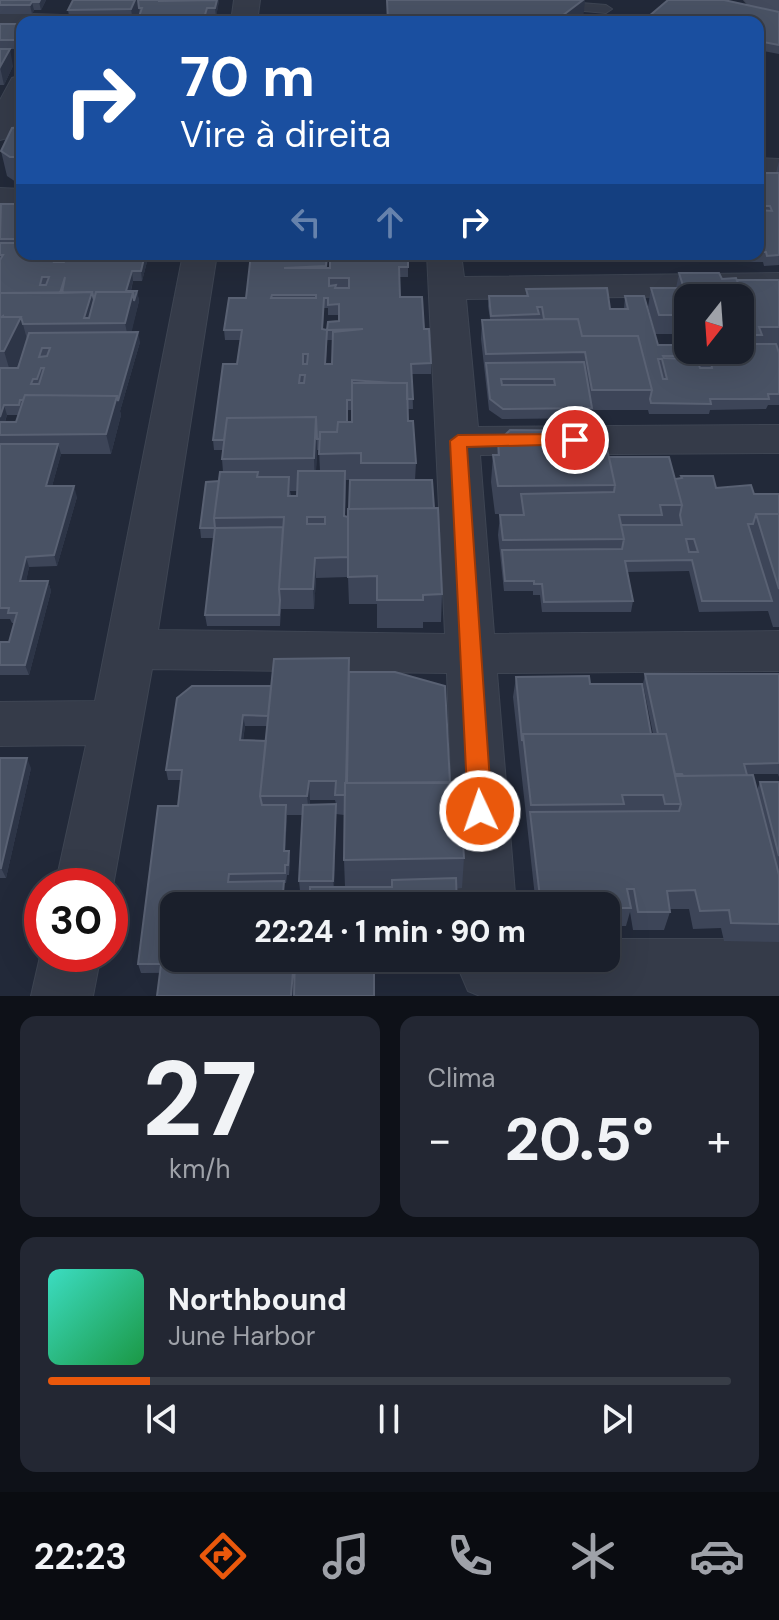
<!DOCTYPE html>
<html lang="pt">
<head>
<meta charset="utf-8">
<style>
	:root { --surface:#1a1f2b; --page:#232733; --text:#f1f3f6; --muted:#9fa2a9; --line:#383d47; --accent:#ea580c }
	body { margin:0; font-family:"DM Sans",sans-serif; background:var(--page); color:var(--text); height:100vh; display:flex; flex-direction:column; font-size:30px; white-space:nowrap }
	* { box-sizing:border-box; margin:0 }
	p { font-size:26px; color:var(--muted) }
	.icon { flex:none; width:44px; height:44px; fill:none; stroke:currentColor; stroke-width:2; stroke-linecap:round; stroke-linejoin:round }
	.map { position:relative; height:996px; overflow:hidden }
	.drawer { display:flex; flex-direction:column; gap:20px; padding:20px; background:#0e1118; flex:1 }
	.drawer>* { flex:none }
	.hud { position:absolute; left:16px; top:16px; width:748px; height:244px; border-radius:16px; box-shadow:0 8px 32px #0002,0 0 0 2px var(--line); background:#1a4fa0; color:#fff; overflow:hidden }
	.needle { width:52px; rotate:197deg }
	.buttons { position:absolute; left:674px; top:284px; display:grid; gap:16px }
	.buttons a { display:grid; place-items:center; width:80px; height:80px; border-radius:16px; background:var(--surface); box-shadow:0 8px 32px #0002,0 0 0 2px var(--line); font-size:40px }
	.speed { position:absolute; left:24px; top:868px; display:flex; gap:16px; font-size:40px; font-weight:700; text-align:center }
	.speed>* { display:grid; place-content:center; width:104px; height:104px; border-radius:50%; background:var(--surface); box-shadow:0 8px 32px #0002,0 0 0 2px var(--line); line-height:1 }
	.speed .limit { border:12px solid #d22; background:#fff; color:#111 }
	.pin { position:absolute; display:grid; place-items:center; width:68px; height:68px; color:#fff; margin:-34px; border:4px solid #fff; border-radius:50%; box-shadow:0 2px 8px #0007 }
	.me { position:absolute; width:88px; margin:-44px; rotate:357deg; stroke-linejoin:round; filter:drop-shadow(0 0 6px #0008) }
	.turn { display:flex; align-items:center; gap:28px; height:168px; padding:0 32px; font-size:36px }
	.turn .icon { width:104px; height:104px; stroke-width:2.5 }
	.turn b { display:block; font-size:56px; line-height:68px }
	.lanes { display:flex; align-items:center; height:76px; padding:0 32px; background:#0003; justify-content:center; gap:40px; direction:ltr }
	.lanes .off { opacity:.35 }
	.big { font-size:60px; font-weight:800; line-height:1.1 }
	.drawer .card { flex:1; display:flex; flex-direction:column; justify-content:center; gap:12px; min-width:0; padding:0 28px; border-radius:16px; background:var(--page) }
	.drawer .dial { align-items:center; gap:0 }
	.dial b { font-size:104px; line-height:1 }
	.song { display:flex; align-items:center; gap:24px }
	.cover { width:96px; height:96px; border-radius:12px; background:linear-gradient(135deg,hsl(170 70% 55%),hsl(140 70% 35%)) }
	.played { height:8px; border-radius:4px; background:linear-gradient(90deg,var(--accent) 15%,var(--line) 15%) }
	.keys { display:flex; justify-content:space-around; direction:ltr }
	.heat { display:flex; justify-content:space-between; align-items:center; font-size:44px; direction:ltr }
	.drawer .tiles { flex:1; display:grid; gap:20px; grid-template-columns:1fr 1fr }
	.card:last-child { grid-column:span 2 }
	.trip { position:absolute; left:160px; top:892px; width:460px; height:80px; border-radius:16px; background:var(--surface); box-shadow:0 8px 32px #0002,0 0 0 2px var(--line); font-weight:800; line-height:80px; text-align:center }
	.tab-bar { display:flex; height:128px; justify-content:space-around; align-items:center; background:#0a0c11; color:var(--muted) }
	.tab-bar .icon { width:56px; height:56px }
	.tab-bar .on { color:var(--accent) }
	.tab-bar b { font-size:36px; color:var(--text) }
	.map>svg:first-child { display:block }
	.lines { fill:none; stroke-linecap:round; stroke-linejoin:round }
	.lane-casing { stroke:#3e4553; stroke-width:2 }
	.street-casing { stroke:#3e4553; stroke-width:2 }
	.secondary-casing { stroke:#3e4553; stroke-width:2 }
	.lane { fill:#353b49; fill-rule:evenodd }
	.street { fill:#353b49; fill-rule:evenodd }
	.secondary { fill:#434a5c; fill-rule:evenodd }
	.wall { fill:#3d4558; fill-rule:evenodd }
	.shaded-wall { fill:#2d3547 }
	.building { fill:#495264; stroke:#596173; stroke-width:2; fill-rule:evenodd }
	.route { fill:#ea580c; stroke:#983908; stroke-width:2 }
</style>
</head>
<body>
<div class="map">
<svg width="779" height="996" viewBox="0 0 779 996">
	<rect width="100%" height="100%" fill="#222939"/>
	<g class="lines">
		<defs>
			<path id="lane" d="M556 1 606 5 612 9 606 13 552 8V2Z"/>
			<path id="street" d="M234 0H260L257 22H231Z
				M0 13 62 15 66 21 22 22V29H0Z
				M22 75V116L11 137 0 140V100L12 78Z
				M758 158 779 159V177L758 176Z
				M0 188 22 189V209L0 208Z
				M183 254H217L158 630 445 634 427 254H461L464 277 779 273V295L466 299 478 427 779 425V453L480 455 494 634 779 631V671L497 673 516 906H456L447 673 152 669 113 886 110 893V886H55L86 745 0 746V702L95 701Z
				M606 939H779V996H480L468 991 459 970 464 958H606Z
				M42 948V954H101L93 996H31Z"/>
			<path id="secondary" d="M744 0H779V13L748 5Z"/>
		</defs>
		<use href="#lane" class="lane-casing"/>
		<use href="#street" class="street-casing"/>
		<use href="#secondary" class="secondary-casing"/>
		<use href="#lane" class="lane"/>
		<use href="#street" class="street"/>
		<use href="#secondary" class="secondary"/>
	</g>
	<path class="wall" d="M0 0H46L41 10H34L32 14H0Z
		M219 0 216 17H208L206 22H70L68 10Z
		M779 12V54L758 50V22H648V17Z
		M0 24H22V49H0Z
		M0 49 13 66 4 85H0Z
		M22 127V182H16L7 176 1 151Z
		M779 161V265L764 266 763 262H616L615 258H610L609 254H758V173H776Z
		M22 204V254H57L59 262H64L65 260H61L60 254H149L142 281H133L131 291H137L139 301 131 332 140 342 120 411 121 415 111 454H61L52 486 77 497 57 566 29 567 26 581H48L51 591 29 675H0V642H9L14 623H12L10 619H0V206ZM7 415H18L16 422H5Z
		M251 254H328L327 268 408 254V277H399L400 297 424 329 431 363V374H412L413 409H408V421L416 463 415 480 442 594 441 622H423V628H377V604H349L348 577 316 578 314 609H281L280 626H207L205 615 214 538H201L200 528 223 472 222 459 223 450H214L213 440 237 364 241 340H225L224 330 246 298ZM324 308H328V315H339V321L327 330 323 329ZM327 340H333L332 364H326ZM347 410H352V422H347ZM317 450H319L320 471H316ZM346 480H350L349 509 348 517 345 516ZM290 491H297V496H291Z
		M475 254H557L556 262H475Z
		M679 273 722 279 779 280V405H768L766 409 710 410 709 414H649L648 410H592L591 418 502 419 489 410 481 339 482 320 490 319 488 306 489 296H526V289L610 309H624L625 296 658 345H688L684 334H655L648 307 651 288H676ZM688 298H740V350H688Z
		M498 442 609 457 675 479 681 478V476L716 488 754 494H779V627H773L768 611 699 612 689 571 627 572 633 601 631 612H542L540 595H533V591H504L498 535 500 515H519V514H495L491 482 493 455H497Z
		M349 672 450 783 464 858 462 888 310 905V891H300L299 881 303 815H287L285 851H289L290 861 289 875H287L286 883H284V906H174L461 962 460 971 141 973 138 964 178 806 181 780H168L166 770 271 686ZM245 726H267L266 741H243ZM310 800H335L336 804 310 805ZM336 814 344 815V860L345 887H334Z
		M645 674H779V777L778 774H747L757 790 760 782H779V942L724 941 721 928 693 929 689 909H670V912L664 930H633L630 912 626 926H606V906H536L513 697 516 677 590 684 651 734H653L643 684Z
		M0 758 31 768 6 878H0Z"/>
	<path class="shaded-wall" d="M40 0H46L41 10 39 2Z
		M127 0H138L140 16 138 22H133L131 9Z
		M217 0H219V2L216 17 215 8Z
		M583 0H585L583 21 581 22H554Z
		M32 2 34 10 32 14 30 5Z
		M10 49 13 66 4 85 0 67Z
		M145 254H149L142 281 141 271Z
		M132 271 133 281 128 301 126 291Z
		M137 291 139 301 129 343 125 323 133 292Z
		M92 292 96 312 85 323 84 318Z
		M21 317 28 343 12 378 4 351Z
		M138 332 140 342 120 411 121 415 111 454 106 434 117 396Z
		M4 405 7 415 0 435V417Z
		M316 417 317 449 315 491 314 458Z
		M58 444 61 454 49 497 46 486Z
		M74 486 77 497 57 566 54 555Z
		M26 557 29 567 24 592 20 581Z
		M315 558 316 578 314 609 313 589Z
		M48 581 51 591 29 675 25 665Z
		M243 715 245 726 241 751 240 740Z
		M27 758 31 768 6 878 1 868Z
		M309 781 310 800 309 815 307 796Z
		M336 804V814L334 890 333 881Z
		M286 805 287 815 285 861 284 851Z
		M294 958H295L296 996H291Z"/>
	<path class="building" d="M0 0H40L39 2H32L30 5H0Z
		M73 0H135L131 9 68 10Z
		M138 0H159V1L217 0 215 8H207L204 18H190L189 22H137L142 8H139Z
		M387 0H583L554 22H388Z
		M668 0H724L779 12V45L758 41V22H670L648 17Z
		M0 24H22V40H0Z
		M0 49H10L0 67Z
		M22 127V157H10L1 151 12 128Z
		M758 173H779V255L767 256 766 252H758V233L759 236 763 235 758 223V210L772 211 770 206H758Z
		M1 204H22V254H57L54 262H64L67 254H145L141 271H132L126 291H137L134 301 133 292H96L94 300 92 292 62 293 65 277 60 293H0V260L3 255H0V243H16L18 239H0ZM42 277H49L46 285H40Z
		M251 254H327L326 266 284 268H330V254H408V267H399L400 297H422L424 329H429L431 363 411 364 413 399H407V383H381H393L352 380V400H347V422H338L337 432H320V439H317L316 417 227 418 224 440H213L223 364H237L242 330H224L229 298H246ZM329 278H349V288H335L336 285 329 286ZM272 295H316V298H271ZM324 298H328V305L339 304V321L328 322 327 330 363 329 333 332 332 364H325L327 330 322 329ZM303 354H308L307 364H303ZM300 375H305L304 383H299Z
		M679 273H719L722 279 736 278 746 305H740V298H688V301Z
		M737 280H779V327H759L762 335H753L754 328 748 310H745L746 305Z
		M607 288 610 309H628L625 296H644L658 345H688V350H740V344H776L779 353V394H768L769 399H710L711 404 651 403 650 399 652 390 638 336H582L578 319H544L542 307H537L539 314 491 316 489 296H528L526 289ZM663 356H686L687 359 664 358ZM696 356H736L738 363 711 362 712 368H700ZM658 359H662L667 379H663Z
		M651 288H680L688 315H659Z
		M92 292 84 318H89L96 292H133L125 323 23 324 21 317H3V316L0 318V293Z
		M740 310H748L754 328H740Z
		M0 317H21L4 351H0Z
		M578 319 582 336H638L652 390H592L585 352 486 354 482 320Z
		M138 332 118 401 117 396 25 395 23 400H20L19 405H4L0 417V368H18L29 333ZM42 348H50L47 356 39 357ZM41 368H44L39 384H31L33 379H37Z
		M584 362 592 408 503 409 490 399 486 363ZM501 379H554L555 385H502Z
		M352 383H407L408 421H413L416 463H361V453L319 454 320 432H337L338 422H352Z
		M25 395 117 396 106 434 0 435V422H16Z
		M316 417 314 458 222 459 227 418Z
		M510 430 603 431 615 485 498 486 493 455H499L498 442Z
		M0 444H58L46 486H74L54 555 26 557 20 581H48L25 665H0V642H9L17 613H8L9 608H0Z
		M609 457H669L682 505H660L662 515H619L624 539 503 540 500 515H524L521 494 614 492 615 485Z
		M298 471H345L344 516 348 517V557L315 558 313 589H279L284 517 214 518 220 472H258L257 477H289L288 496H297ZM307 517H325V524H307Z
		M681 476H713L716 488 751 485 754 494H779V514H756L753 524H748L772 601H702L692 560 625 561 633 601 544 602 542 584H534V581H505L502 550 622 549 624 539 621 525H682L680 515 682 505 675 479 682 478ZM686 539H694L698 552H689Z
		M350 480H432L434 508 349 509Z
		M219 481 214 518 215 528H200L206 482Z
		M438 508 442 594 423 595V600H377V576L348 577V509Z
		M756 514H779V589Z
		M283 527 279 589 280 600 279 615H205L215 528Z
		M349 658 346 783H345V795H335L336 781H309L307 796H260L274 659Z
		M349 672H395L445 686 450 783H347Z
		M645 674H779V763L744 764 747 775 683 776 682 774H675L666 734H658Z
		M589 676 590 684H642L651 734H523L522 741 516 677Z
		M192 686H271L268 716 243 715 240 740 266 741 260 796 262 805H286L284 851H289L288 865H285V873L229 874 228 882 284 881 282 906H174V949H163L161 964H138L158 806H178L182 770H166L177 698Z
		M523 734H666L681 804H665L663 795H622L624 804 531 805Z
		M0 758H27L1 868H0Z
		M753 775 779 875V924L731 923 729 910 700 911 695 890 667 891 670 912H638L634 889H627L631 908H606V906H541L530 812 679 811 681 804 675 776Z
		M459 782 464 858 344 860 345 783Z
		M760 782H779V856Z
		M336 804 333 881H299L303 805Z
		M456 878 457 906H298L310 905V887H392V880Z
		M163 949H174V958H294L291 996H157Z
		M295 958H461V962L374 963V996H294Z"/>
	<path class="route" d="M575 434 581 436 584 440 581 444 467 447 492 811 488 819 480 822 472 819 468 811 450 441 458 435Z"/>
</svg>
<div class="buttons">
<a><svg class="needle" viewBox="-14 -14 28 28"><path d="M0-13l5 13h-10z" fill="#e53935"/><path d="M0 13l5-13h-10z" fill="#9fa2a9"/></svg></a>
</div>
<div class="speed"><div class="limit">30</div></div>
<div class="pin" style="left:575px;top:440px;background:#d93025"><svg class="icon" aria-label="arrive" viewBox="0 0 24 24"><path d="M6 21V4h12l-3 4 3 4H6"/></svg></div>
<svg class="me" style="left:480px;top:811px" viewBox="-20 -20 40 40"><circle r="17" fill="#ea580c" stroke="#fff" stroke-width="3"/><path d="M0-11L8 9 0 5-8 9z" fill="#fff"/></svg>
<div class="trip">22:24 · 1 min · 90 m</div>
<div class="hud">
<div class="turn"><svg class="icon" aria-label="right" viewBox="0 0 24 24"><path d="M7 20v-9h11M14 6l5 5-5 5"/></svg><div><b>70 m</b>Vire à direita</div></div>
<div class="lanes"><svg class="icon off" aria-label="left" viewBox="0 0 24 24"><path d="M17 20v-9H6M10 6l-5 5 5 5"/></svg><svg class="icon off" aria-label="ahead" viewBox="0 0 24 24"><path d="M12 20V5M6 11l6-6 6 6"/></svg><svg class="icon" aria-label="right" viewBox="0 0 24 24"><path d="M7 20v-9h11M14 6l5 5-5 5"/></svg></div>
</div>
</div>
<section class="drawer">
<div class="tiles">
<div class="card dial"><b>27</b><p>km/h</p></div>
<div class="card"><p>Clima</p>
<div class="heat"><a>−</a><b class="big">20.5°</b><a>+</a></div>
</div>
<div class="card">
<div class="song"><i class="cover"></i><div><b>Northbound</b><p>June Harbor</p></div></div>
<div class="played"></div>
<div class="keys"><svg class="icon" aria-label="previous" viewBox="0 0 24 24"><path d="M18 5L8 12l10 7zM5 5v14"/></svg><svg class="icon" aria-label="pause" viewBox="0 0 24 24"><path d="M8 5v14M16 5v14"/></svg><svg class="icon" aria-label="next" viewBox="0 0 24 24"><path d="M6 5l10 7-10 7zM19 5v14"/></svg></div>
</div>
</div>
</section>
<nav class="tab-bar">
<b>22:23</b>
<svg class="icon on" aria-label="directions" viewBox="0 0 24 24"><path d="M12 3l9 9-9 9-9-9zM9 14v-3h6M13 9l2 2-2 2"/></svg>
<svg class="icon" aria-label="music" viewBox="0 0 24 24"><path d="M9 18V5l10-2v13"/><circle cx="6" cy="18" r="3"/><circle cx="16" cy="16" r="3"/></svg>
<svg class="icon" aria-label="phone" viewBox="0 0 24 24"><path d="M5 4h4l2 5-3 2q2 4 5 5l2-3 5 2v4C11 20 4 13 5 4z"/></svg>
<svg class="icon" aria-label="climate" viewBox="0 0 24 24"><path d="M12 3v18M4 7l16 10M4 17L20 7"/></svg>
<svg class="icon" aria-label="car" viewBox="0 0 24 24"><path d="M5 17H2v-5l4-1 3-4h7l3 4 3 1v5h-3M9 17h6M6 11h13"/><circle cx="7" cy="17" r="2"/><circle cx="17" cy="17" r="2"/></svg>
</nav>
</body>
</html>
